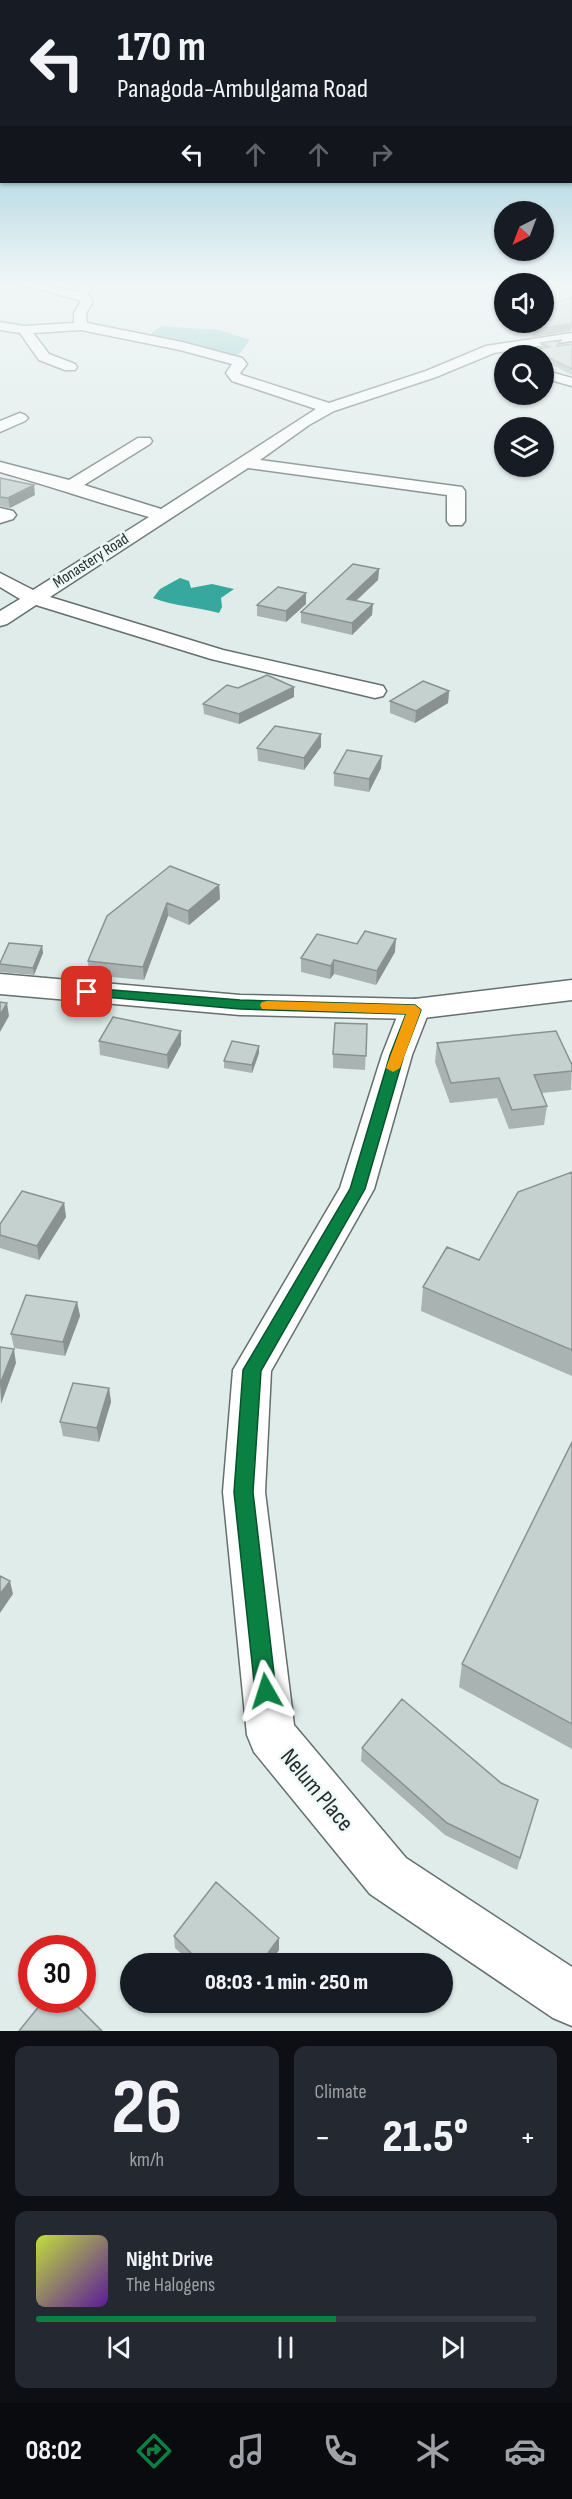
<!DOCTYPE html>
<html lang="en">
<head>
<meta charset="utf-8">
<style>
	:root { --surface:#171b24; --page:#242831; --text:#f1f3f6; --muted:#9ea1a6; --line:#363941; --accent:#0b8043 }
	body { margin:0; font-family:"Sofia Sans Condensed",sans-serif; background:var(--page); color:var(--text); height:100vh; display:flex; flex-direction:column; font-size:22px; white-space:nowrap }
	* { box-sizing:border-box; margin:0 }
	p { font-size:20px; color:var(--muted) }
	.icon { flex:none; width:33px; height:33px; fill:none; stroke:currentColor; stroke-width:2; stroke-linecap:round; stroke-linejoin:round }
	.map { position:relative; height:2031px; overflow:hidden }
	.sheet { display:flex; flex-direction:column; gap:15px; padding:15px; background:#0d0f14; flex:1 }
	.sheet>* { flex:none }
	.top-card { position:absolute; left:0px; top:0px; width:573px; height:183px; box-shadow:0 2px 4px #0004; background:#171b24; color:var(--text); overflow:hidden }
	.needle { width:39px; rotate:222deg }
	.buttons { position:absolute; left:494px; top:201px; display:grid; gap:12px }
	.buttons a { display:grid; place-items:center; width:60px; height:60px; border-radius:50%; background:var(--surface); box-shadow:0 2px 4px #0004; font-size:30px }
	.speed { position:absolute; left:18px; top:1935px; display:flex; gap:12px; font-size:30px; font-weight:700; text-align:center }
	.speed>* { display:grid; place-content:center; width:78px; height:78px; border-radius:50%; background:var(--surface); box-shadow:0 2px 4px #0004; line-height:1 }
	.speed .limit { border:9px solid #d22; background:#fff; color:#111 }
	.pin { position:absolute; display:grid; place-items:center; width:51px; height:51px; color:#fff; margin:-26px; border-radius:12px; box-shadow:0 3px 9px #0006 }
	.me { position:absolute; width:66px; margin:-33px; rotate:354deg; stroke-linejoin:round; filter:drop-shadow(0 0 4px #0008) }
	.turn { display:flex; align-items:center; gap:21px; height:126px; padding:0 18px; font-size:27px }
	.turn .icon { width:78px; height:78px; stroke-width:2.5 }
	.turn b { display:block; font-size:42px; line-height:51px }
	.lanes { display:flex; align-items:center; height:57px; padding:0 18px; background:#0003; justify-content:center; gap:30px; direction:ltr }
	.lanes .off { opacity:.35 }
	.big { font-size:45px; font-weight:800; line-height:1.1 }
	.sheet .widget { flex:1; display:flex; flex-direction:column; justify-content:center; gap:9px; min-width:0; padding:0 21px; border-radius:12px; background:var(--page) }
	.sheet .dial { align-items:center; gap:0 }
	.dial b { font-size:78px; line-height:1 }
	.song { display:flex; align-items:center; gap:18px }
	.cover { width:72px; height:72px; border-radius:9px; background:linear-gradient(135deg,hsl(70 70% 55%),hsl(270 70% 35%)) }
	.played { height:6px; border-radius:3px; background:linear-gradient(90deg,var(--accent) 60%,var(--line) 60%) }
	.keys { display:flex; justify-content:space-around; direction:ltr }
	.heat { display:flex; justify-content:space-between; align-items:center; font-size:33px; direction:ltr }
	.sheet .tiles { flex:1; display:grid; gap:15px; grid-template-columns:1fr 1fr }
	.widget:last-child { grid-column:span 2 }
	.trip { position:absolute; left:120px; top:1953px; width:333px; height:60px; border-radius:30px; background:var(--surface); box-shadow:0 2px 4px #0004; font-weight:800; line-height:60px; text-align:center }
	.tabs { display:flex; height:96px; justify-content:space-around; align-items:center; background:#090b0e; color:var(--muted) }
	.tabs .icon { width:42px; height:42px }
	.tabs .active { color:var(--accent) }
	.tabs b { font-size:27px; color:var(--text) }
	.map>svg:first-child { display:block }
	.green { fill:#7fcbc2 }
	.water { fill:#36a89e }
	.lines { fill:none; stroke-linecap:round; stroke-linejoin:round }
	.street-casing { stroke:#646f6e; stroke-width:3 }
	.primary-casing { stroke:#646f6e; stroke-width:3 }
	.street { fill:#fff; fill-rule:evenodd }
	.primary { fill:#fff; fill-rule:evenodd }
	.wall { fill:#a9b4b2 }
	.shaded-wall { fill:#899291 }
	.building { fill:#c4d1cf; stroke:#899291; stroke-width:1.5 }
	.route { fill:#0b8043; stroke:#07532c; stroke-width:1.5 }
	.slow { fill:#f59e0b }
	.labels { text-anchor:middle; dominant-baseline:central; stroke-width:5; stroke-linejoin:round; paint-order:stroke }
	.far-street-label { font-size:16px; fill:#272b2b; stroke:#ecf9f7 }
	.near-street-label { font-size:24px; fill:#272b2b; stroke:#ecf9f7 }
</style>
</head>
<body>
<div class="map">
<svg width="572" height="2031" viewBox="0 0 572 2031">
	<rect width="100%" height="100%" fill="#dfecea"/>
	<path class="green" d="M161 326 220 330 250 340 236 358 146 338Z"/>
	<path class="water" d="M180 578 189 581 191 588 212 584 234 589 221 598 222 607 219 613C197 607 174 606 153 598L160 589Z"/>
	<g class="lines">
		<defs>
			<path id="street" d="M12 282H35L77 292 85 282H97L88 294 93 302 86 313 87 323 182 342 242 358 247 364 240 373 242 375 329 403 426 371 486 346 572 333V341L494 353 436 377 334 411 309 425 260 460 462 487 465 491V521L462 525H450L447 521V495L248 468 50 597 223 650 383 686 386 691 383 696 375 698 211 659 36 605 7 624 0 626V611L20 599 0 587V573L33 590 149 517C99 503 50 486 0 472V462L69 480 138 438H150L152 441 150 444 84 485 161 509 316 409 232 381 226 373 232 364 180 350 81 330 33 333 49 354 75 364 77 367 75 370H65L39 360 20 333 0 330V322L24 326 74 323V313L81 302 79 300Z
				M543 370 572 378V386L543 378Z
				M20 413 25 415 28 418 25 421 0 432V421Z
				M0 508 13 511 16 515 13 519 0 523Z
				M415 999 426 1002 430 1009 412 1055 374 1189 271 1371 265 1492 294 1725 406 1858 572 1967V2026L553 2018 370 1894 254 1752 247 1735 223 1492 233 1370 340 1188 382 1055 400 1009 404 1002Z"/>
			<path id="primary" d="M0 974 240 995 415 999 572 980V1000L415 1019 240 1015 0 994Z"/>
		</defs>
		<use href="#street" class="street-casing"/>
		<use href="#primary" class="primary-casing"/>
		<use href="#street" class="street"/>
		<use href="#primary" class="primary"/>
	</g>
	<path class="wall" d="M524 322H543L570 331 533 337Z
		M541 343 560 346 572 344V375L543 360V356L533 355V350L541 349 540 348Z
		M0 478 35 495 10 508 0 506Z
		M379 569 378 580 356 601 372 615 352 635 301 623V612Z
		M306 593V604L286 622 257 616V605Z
		M294 687V697L239 724 204 714 203 704Z
		M449 691 448 703 415 723 390 713V701Z
		M321 747 304 770 258 761 257 748Z
		M381 768 369 792 334 786V773Z
		M219 885 220 899 189 925 168 916 144 980 89 975 88 961 107 916Z
		M357 944 395 952 376 985 334 974 330 979 301 972V958Z
		M42 946 43 953 34 975 0 972V963Z
		M367 1024 365 1070 333 1068V1054Z
		M181 1031V1045L168 1069 100 1055 99 1041Z
		M437 1043 572 1065 571 1090 542 1093 547 1106 544 1125 509 1129 497 1098 450 1103 435 1062Z
		M259 1046V1053L252 1073 224 1068V1061Z
		M572 1172V1376L421 1311 423 1287 479 1260Z
		M64 1203 66 1217 39 1260 0 1248V1224Z
		M77 1302 80 1316 65 1356 14 1348 11 1334Z
		M109 1388 111 1402 99 1442 63 1436 60 1422Z
		M572 1442V1749L459 1687 462 1664Z
		M362 1748 501 1783 538 1800 517 1870 445 1835 361 1761Z
		M174 1936 279 1950 269 1964H192L175 1948Z"/>
	<path class="shaded-wall" d="M572 322V327L570 331 533 337 534 329Z
		M34 485 35 495 10 508 8 498Z
		M379 569 378 580 346 610 347 599Z
		M306 593V604L286 622V611Z
		M373 604 372 615 352 635V623Z
		M294 687V697L239 724V714Z
		M449 691 448 703 415 723 416 711Z
		M321 734V747L304 770V758Z
		M382 756 381 768 369 792V779Z
		M219 885 220 899 189 925 188 911Z
		M167 903 168 916 144 980 143 967Z
		M396 939 395 952 376 985 377 971Z
		M42 946 43 953 34 975 33 968Z
		M334 960V974L330 979 331 966Z
		M7 1003 9 1016 0 1032V1015Z
		M181 1031V1045L168 1069 167 1055Z
		M259 1046V1053L252 1073V1065Z
		M64 1203 66 1217 39 1260 37 1246Z
		M77 1302 80 1316 65 1356 63 1342Z
		M14 1349 16 1363 1 1404 0 1384Z
		M109 1388 111 1402 99 1442 97 1428Z
		M10 1581 13 1594 0 1613V1594Z
		M279 1938V1950L269 1964H260Z"/>
	<path class="building" d="M572 297V322L570 324 534 329 529 322H543V303L549 305Z
		M561 340 557 346 572 344V369L533 350 549 347 541 343Z
		M0 478 34 485 8 498 0 497Z
		M353 564 379 569 347 599 373 604 352 623 301 612Z
		M278 587 306 593 286 611 257 605Z
		M267 675 294 687 239 714 203 704 227 685 238 688Z
		M423 681 449 691 416 711 390 701Z
		M275 726 321 734 304 758 257 748Z
		M347 750 382 756 369 779 334 773Z
		M170 866 219 885 188 911 167 903 143 967 88 961 107 916Z
		M365 931 396 939 377 971 334 960 331 966 301 958 317 934 357 944Z
		M9 943 42 946 33 968 0 964V963Z
		M0 1002 7 1003 0 1015Z
		M113 1017 181 1031 167 1055 99 1041Z
		M335 1023 367 1024 366 1056 333 1054Z
		M556 1031 572 1065V1071L534 1075 547 1106 512 1110 499 1078 451 1083 437 1043Z
		M232 1041 259 1046 252 1065 224 1061Z
		M572 1172V1350L423 1287 447 1247 479 1260 518 1192Z
		M22 1191 64 1203 37 1246 0 1235V1224Z
		M26 1295 77 1302 63 1342 11 1334Z
		M0 1347 14 1349 0 1384Z
		M73 1383 109 1388 97 1428 60 1422Z
		M572 1442V1724L462 1664Z
		M0 1576 10 1581 0 1594Z
		M402 1699 501 1783 538 1800 520 1858 447 1823 362 1748Z
		M216 1882 279 1938 260 1964H202L174 1936Z
		M44 2000H71L102 2031H19Z"/>
	<linearGradient id="sky" x2="0" y2="1"><stop stop-color="#61afca"/><stop offset="0.5" stop-color="#f1f6f6"/><stop offset="1" stop-color="#f1f6f6" stop-opacity="0"/></linearGradient>
	<rect width="572" height="567" fill="url(#sky)"/>
	<path class="route" d="M87 988 240 1000 415 1005 421 1010 404 1055 365 1189 261 1371 253 1492 276 1691 273 1698 266 1701 258 1698 255 1691 234 1492 243 1370 350 1189 390 1055 406 1014 240 1009 82 995 80 992Z"/>
	<path class="slow" d="M267 1001 415 1005 421 1010 400 1068 393 1072 386 1068 406 1014 262 1009 260 1005 262 1002Z"/>
	<g class="labels">
		<g class="far-street-label">
			<text transform="translate(91 561) rotate(-33)">Monastery Road</text>
		</g>
		<g class="near-street-label">
			<text transform="translate(317 1790) rotate(50)">Nelum Place</text>
		</g>
	</g>
</svg>
<div class="buttons">
<a><svg class="needle" viewBox="-14 -14 28 28"><path d="M0-13l5 13h-10z" fill="#e53935"/><path d="M0 13l5-13h-10z" fill="#9ea1a6"/></svg></a>
<a><svg class="icon" aria-label="sound" viewBox="0 0 24 24"><path d="M4 9h4l5-4v14l-5-4H4zM17 9q2 3 0 6"/></svg></a>
<a><svg class="icon" aria-label="search" viewBox="0 0 24 24"><circle cx="10" cy="10" r="6"/><path d="M15 15l6 6"/></svg></a>
<a><svg class="icon" aria-label="layers" viewBox="0 0 24 24"><path d="M12 4l9 5-9 5-9-5zM3 14l9 5 9-5"/></svg></a>
</div>
<div class="speed"><div class="limit">30</div></div>
<div class="pin" style="left:87px;top:992px;background:#d93025"><svg class="icon" aria-label="arrive" viewBox="0 0 24 24"><path d="M6 21V4h12l-3 4 3 4H6"/></svg></div>
<svg class="me" style="left:266px;top:1691px" viewBox="-20 -20 40 40"><path d="M0-17L14 15 0 8-14 15z" fill="#0b8043" stroke="#fff" stroke-width="4"/></svg>
<div class="trip">08:03 · 1 min · 250 m</div>
<div class="top-card">
<div class="turn"><svg class="icon" aria-label="left" viewBox="0 0 24 24"><path d="M17 20v-9H6M10 6l-5 5 5 5"/></svg><div><b>170 m</b>Panagoda-Ambulgama Road</div></div>
<div class="lanes"><svg class="icon" aria-label="left" viewBox="0 0 24 24"><path d="M17 20v-9H6M10 6l-5 5 5 5"/></svg><svg class="icon off" aria-label="ahead" viewBox="0 0 24 24"><path d="M12 20V5M6 11l6-6 6 6"/></svg><svg class="icon off" aria-label="ahead" viewBox="0 0 24 24"><path d="M12 20V5M6 11l6-6 6 6"/></svg><svg class="icon off" aria-label="right" viewBox="0 0 24 24"><path d="M7 20v-9h11M14 6l5 5-5 5"/></svg></div>
</div>
</div>
<section class="sheet">
<div class="tiles">
<div class="widget dial"><b>26</b><p>km/h</p></div>
<div class="widget"><p>Climate</p>
<div class="heat"><a>−</a><b class="big">21.5°</b><a>+</a></div>
</div>
<div class="widget">
<div class="song"><i class="cover"></i><div><b>Night Drive</b><p>The Halogens</p></div></div>
<div class="played"></div>
<div class="keys"><svg class="icon" aria-label="previous" viewBox="0 0 24 24"><path d="M18 5L8 12l10 7zM5 5v14"/></svg><svg class="icon" aria-label="pause" viewBox="0 0 24 24"><path d="M8 5v14M16 5v14"/></svg><svg class="icon" aria-label="next" viewBox="0 0 24 24"><path d="M6 5l10 7-10 7zM19 5v14"/></svg></div>
</div>
</div>
</section>
<nav class="tabs">
<b>08:02</b>
<svg class="icon active" aria-label="directions" viewBox="0 0 24 24"><path d="M12 3l9 9-9 9-9-9zM9 14v-3h6M13 9l2 2-2 2"/></svg>
<svg class="icon" aria-label="music" viewBox="0 0 24 24"><path d="M9 18V5l10-2v13"/><circle cx="6" cy="18" r="3"/><circle cx="16" cy="16" r="3"/></svg>
<svg class="icon" aria-label="phone" viewBox="0 0 24 24"><path d="M5 4h4l2 5-3 2q2 4 5 5l2-3 5 2v4C11 20 4 13 5 4z"/></svg>
<svg class="icon" aria-label="climate" viewBox="0 0 24 24"><path d="M12 3v18M4 7l16 10M4 17L20 7"/></svg>
<svg class="icon" aria-label="car" viewBox="0 0 24 24"><path d="M5 17H2v-5l4-1 3-4h7l3 4 3 1v5h-3M9 17h6M6 11h13"/><circle cx="7" cy="17" r="2"/><circle cx="17" cy="17" r="2"/></svg>
</nav>
</body>
</html>
